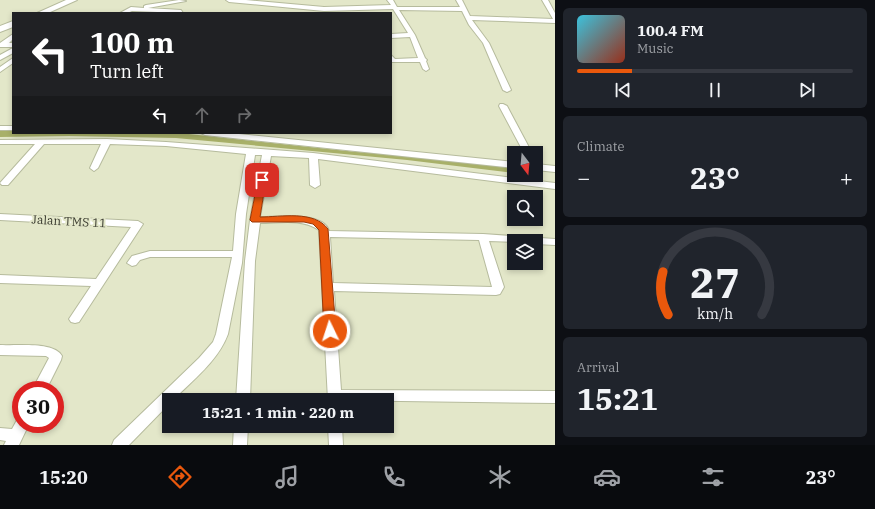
<!DOCTYPE html>
<html lang="en">
<head>
<meta charset="utf-8">
<style>
	:root { --surface:#171b24; --page:#20242c; --text:#f1f3f6; --muted:#9ea1a6; --line:#363941; --accent:#ea580c }
	body { margin:0; font-family:"IBM Plex Serif",serif; background:var(--page); color:var(--text); height:100vh; display:flex; flex-direction:column; font-size:15px; white-space:nowrap }
	* { box-sizing:border-box; margin:0 }
	p { font-size:13px; color:var(--muted) }
	.icon { flex:none; width:22px; height:22px; fill:none; stroke:currentColor; stroke-width:2; stroke-linecap:round; stroke-linejoin:round }
	.map { position:relative; flex:1; overflow:hidden }
	.side { display:flex; flex-direction:column; gap:8px; padding:8px; background:#0d0f14; width:320px }
	.side>* { flex:none }
	.banner { position:absolute; left:12px; top:12px; width:380px; height:122px; border-radius:0px; box-shadow:0 2px 6px #0003; background:#202124; color:#fff; overflow:hidden }
	.needle { width:26px; rotate:164deg }
	.fabs { position:absolute; left:507px; top:146px; display:grid; gap:8px }
	.fabs a { display:grid; place-items:center; width:36px; height:36px; border-radius:0px; background:var(--surface); box-shadow:0 2px 6px #0003; font-size:20px }
	.speed { position:absolute; left:12px; top:381px; display:flex; gap:8px; font-size:20px; font-weight:700; text-align:center }
	.speed>* { display:grid; place-content:center; width:52px; height:52px; border-radius:50%; background:var(--surface); box-shadow:0 2px 6px #0003; line-height:1 }
	.speed .limit { border:6px solid #d22; background:#fff; color:#111 }
	.pin { position:absolute; display:grid; place-items:center; width:34px; height:34px; color:#fff; margin:-17px; border-radius:8px; box-shadow:0 2px 6px #0006 }
	.me { position:absolute; width:44px; margin:-22px; rotate:356deg; stroke-linejoin:round; filter:drop-shadow(0 0 3px #0008) }
	.turn { display:flex; align-items:center; gap:14px; height:84px; padding:0 12px; font-size:18px }
	.turn .icon { width:52px; height:52px; stroke-width:2.5 }
	.turn b { display:block; font-size:28px; line-height:34px }
	.lanes { display:flex; align-items:center; height:38px; padding:0 12px; background:#0003; justify-content:center; gap:20px; direction:ltr }
	.lanes .off { opacity:.35 }
	.big { font-size:30px; font-weight:700; line-height:1.1 }
	.side .card { flex:1; display:flex; flex-direction:column; justify-content:center; gap:6px; min-width:0; padding:0 14px; border-radius:6px; background:var(--page) }
	.side .dial { align-items:center; gap:0 }
	.dial svg { height:104px; overflow:visible; fill:none; stroke:var(--line); stroke-width:7; stroke-linecap:round; text-anchor:middle }
	.dial text { fill:var(--text); stroke:none }
	.song { display:flex; align-items:center; gap:12px }
	.cover { width:48px; height:48px; border-radius:6px; background:linear-gradient(135deg,hsl(190 70% 55%),hsl(10 70% 35%)) }
	.played { height:4px; border-radius:2px; background:linear-gradient(90deg,var(--accent) 20%,var(--line) 20%) }
	.keys { display:flex; justify-content:space-around; direction:ltr }
	.heat { display:flex; justify-content:space-between; align-items:center; font-size:22px; direction:ltr }
	.trip { position:absolute; left:162px; top:393px; width:232px; height:40px; border-radius:0px; background:var(--surface); box-shadow:0 2px 6px #0003; font-weight:700; line-height:40px; text-align:center }
	.menu { display:flex; height:64px; justify-content:space-around; align-items:center; background:#090b0e; color:var(--muted) }
	.menu .icon { width:28px; height:28px }
	.menu .on { color:var(--accent) }
	.menu b { font-size:18px; color:var(--text) }
	main { display:flex; flex:1; min-height:0 }
	.map>svg:first-child { display:block }
	.water { fill:#a8b069 }
	.lines { fill:none; stroke-linecap:round; stroke-linejoin:round }
	.street-casing { stroke:#b6bb9d; stroke-width:2 }
	.secondary-casing { stroke:#b6bb9d; stroke-width:2 }
	.street { fill:#fff; fill-rule:evenodd }
	.secondary { fill:#fff; fill-rule:evenodd }
	.route { fill:#ea580c; stroke:#983908 }
	.labels { text-anchor:middle; dominant-baseline:central; stroke-width:4; stroke-linejoin:round; paint-order:stroke }
	.street-label { font-size:12px; fill:#393a2e; stroke:#e3e7c9 }
</style>
</head>
<body>
<main>
<div class="map">
<svg width="555" height="445" viewBox="0 0 555 445">
	<rect width="100%" height="100%" fill="#e3e7c9"/>
	<path class="water" d="M0 131H13V133L189 134 357 152 415 155 514 168V173L407 160 176 138 69 136 0 137Z"/>
	<g class="lines">
		<defs>
			<path id="street" d="M179 0 186 1 148 8 181 10 183 13 132 11 127 13H120L131 7 144 8V6L146 5Z
				M226 0H246L324 7 391 5 387 0H393L397 7H460L456 0H462L470 16 553 19 542 0H548L555 13V23L472 20 489 43 511 90 507 92 503 90 483 43 469 25 462 11 399 10 415 35 425 58 427 60 426 61 429 69 426 71 423 69 420 62H391V55L395 59 418 58 410 37 391 38V34L408 33 393 9 324 11 229 2Z
				M13 34V39L9 43H13V47H0V43Z
				M13 48V53L0 60V55Z
				M13 58V63L0 72V67Z
				M500 104H503L507 106 532 153H524L499 106Z
				M0 126H13V130H0Z
				M201 133H229L514 162V168L205 135Z
				M107 139 166 142 313 153 555 183V189L318 159 320 185 315 188 310 185 309 158 271 156 260 217C276 217 324 211 329 231L483 234 555 239V245L536 244V241H514V242L489 241 504 287 500 294 496 295 334 291 341 390 555 391V403L328 400 319 230C301 218 280 223 260 223L255 261 250 400H236L245 261 250 220 262 155H255L246 214 242 263 228 334C218 361 193 380 173 400H169V404L129 445H112L114 440 199 358 213 342 216 334 232 257H150L140 260 136 265 132 266 127 263 132 256 150 251H233L236 214 246 154 166 146 110 144 98 168 94 171 90 168 101 144H44L8 185H2L0 183 35 144H0V140ZM330 237 479 240 492 287 333 283Z
				M536 164 555 166V172L536 170Z
				M0 214 138 221 143 224 79 322 75 323 71 322 69 319 91 286 0 283V275L96 279 131 227 0 220Z
				M0 345C16 346 54 341 62 356L61 360 46 390H32L49 358 46 356 0 355Z
				M21 418V424H29L19 445H4L6 441 0 440V428L12 429 17 420Z
				M234 426H248L247 445H233Z
				M328 426H342L343 445H329Z"/>
			<path id="secondary" d="M66 0H77L48 13H37Z
				M13 21V27L0 32V26Z"/>
		</defs>
		<use href="#street" class="street-casing"/>
		<use href="#secondary" class="secondary-casing"/>
		<use href="#street" class="street"/>
		<use href="#secondary" class="secondary"/>
	</g>
	<path class="route" d="M262 177 266 180 260 217C281 217 314 210 328 229L336 331 334 334 330 335 324 331 319 230 313 224 304 222H252L250 220 258 180Z"/>
	<g class="labels">
		<g class="street-label">
			<text transform="translate(69 221) rotate(3)">Jalan TMS 11</text>
		</g>
	</g>
</svg>
<div class="fabs">
<a><svg class="needle" viewBox="-14 -14 28 28"><path d="M0-13l5 13h-10z" fill="#e53935"/><path d="M0 13l5-13h-10z" fill="#9ea1a6"/></svg></a>
<a><svg class="icon" aria-label="search" viewBox="0 0 24 24"><circle cx="10" cy="10" r="6"/><path d="M15 15l6 6"/></svg></a>
<a><svg class="icon" aria-label="layers" viewBox="0 0 24 24"><path d="M12 4l9 5-9 5-9-5zM3 14l9 5 9-5"/></svg></a>
</div>
<div class="speed"><div class="limit">30</div></div>
<div class="pin" style="left:262px;top:180px;background:#d93025"><svg class="icon" aria-label="arrive" viewBox="0 0 24 24"><path d="M6 21V4h12l-3 4 3 4H6"/></svg></div>
<svg class="me" style="left:330px;top:331px" viewBox="-20 -20 40 40"><circle r="17" fill="#ea580c" stroke="#fff" stroke-width="3"/><path d="M0-11L8 9 0 5-8 9z" fill="#fff"/></svg>
<div class="trip">15:21 · 1 min · 220 m</div>
<div class="banner">
<div class="turn"><svg class="icon" aria-label="left" viewBox="0 0 24 24"><path d="M17 20v-9H6M10 6l-5 5 5 5"/></svg><div><b>100 m</b>Turn left</div></div>
<div class="lanes"><svg class="icon" aria-label="left" viewBox="0 0 24 24"><path d="M17 20v-9H6M10 6l-5 5 5 5"/></svg><svg class="icon off" aria-label="ahead" viewBox="0 0 24 24"><path d="M12 20V5M6 11l6-6 6 6"/></svg><svg class="icon off" aria-label="right" viewBox="0 0 24 24"><path d="M7 20v-9h11M14 6l5 5-5 5"/></svg></div>
</div>
</div>
<section class="side">
<div class="card">
<div class="song"><i class="cover"></i><div><b>100.4 FM</b><p>Music</p></div></div>
<div class="played"></div>
<div class="keys"><svg class="icon" aria-label="previous" viewBox="0 0 24 24"><path d="M18 5L8 12l10 7zM5 5v14"/></svg><svg class="icon" aria-label="pause" viewBox="0 0 24 24"><path d="M8 5v14M16 5v14"/></svg><svg class="icon" aria-label="next" viewBox="0 0 24 24"><path d="M6 5l10 7-10 7zM19 5v14"/></svg></div>
</div>
<div class="card"><p>Climate</p>
<div class="heat"><a>−</a><b class="big">23°</b><a>+</a></div>
</div>
<div class="card dial"><svg viewBox="0 0 100 80">
<path d="M14 69A42 42 0 1 1 86 69"/>
<path d="M14 69A42 42 0 0 1 10 36" stroke="#ea580c"/>
<text x="50" y="56" font-size="32" font-weight="700">27</text>
<text x="50" y="72" font-size="11">km/h</text>
</svg></div>
<div class="card"><p>Arrival</p><b class="big">15:21</b></div>
</section>
</main>
<nav class="menu">
<b>15:20</b>
<svg class="icon on" aria-label="directions" viewBox="0 0 24 24"><path d="M12 3l9 9-9 9-9-9zM9 14v-3h6M13 9l2 2-2 2"/></svg>
<svg class="icon" aria-label="music" viewBox="0 0 24 24"><path d="M9 18V5l10-2v13"/><circle cx="6" cy="18" r="3"/><circle cx="16" cy="16" r="3"/></svg>
<svg class="icon" aria-label="phone" viewBox="0 0 24 24"><path d="M5 4h4l2 5-3 2q2 4 5 5l2-3 5 2v4C11 20 4 13 5 4z"/></svg>
<svg class="icon" aria-label="climate" viewBox="0 0 24 24"><path d="M12 3v18M4 7l16 10M4 17L20 7"/></svg>
<svg class="icon" aria-label="car" viewBox="0 0 24 24"><path d="M5 17H2v-5l4-1 3-4h7l3 4 3 1v5h-3M9 17h6M6 11h13"/><circle cx="7" cy="17" r="2"/><circle cx="17" cy="17" r="2"/></svg>
<svg class="icon" aria-label="filters" viewBox="0 0 24 24"><path d="M4 7h16M4 17h16"/><circle cx="9" cy="7" r="2"/><circle cx="15" cy="17" r="2"/></svg>
<b>23°</b>
</nav>
</body>
</html>
